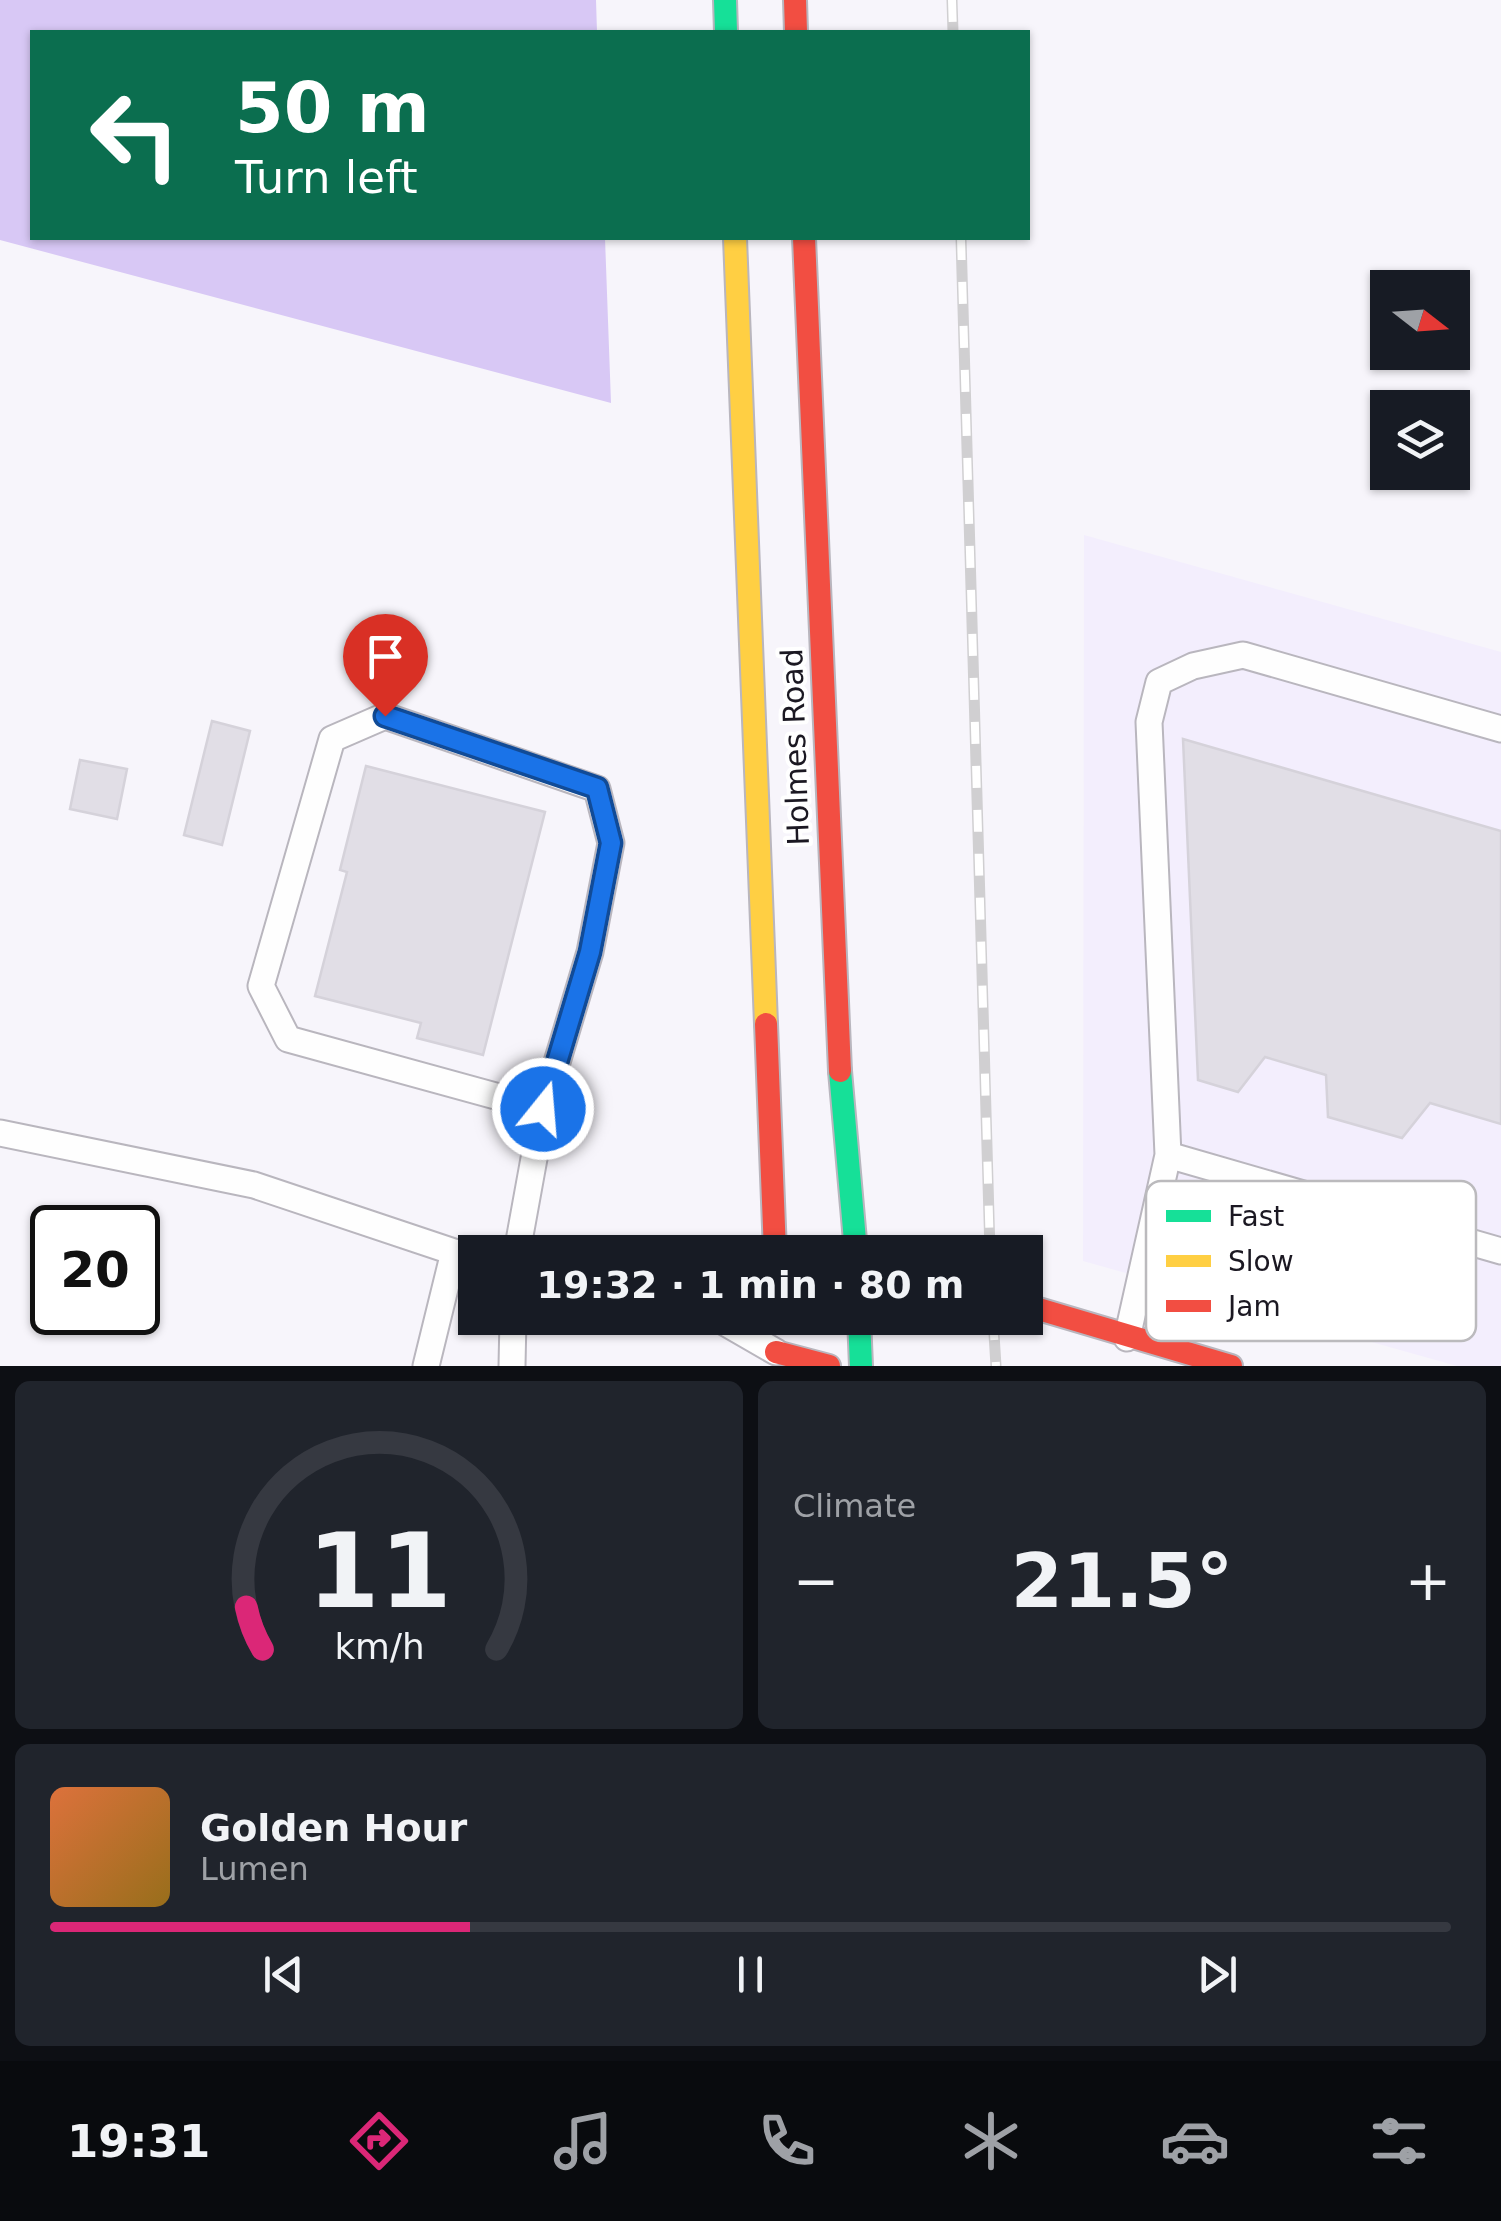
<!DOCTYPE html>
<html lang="en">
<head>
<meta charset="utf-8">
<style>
	:root { --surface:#171b24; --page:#20242c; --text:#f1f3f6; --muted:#9ea1a6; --line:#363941; --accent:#db2777 }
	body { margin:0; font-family:"DejaVu Sans",sans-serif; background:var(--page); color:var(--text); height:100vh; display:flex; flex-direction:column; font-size:38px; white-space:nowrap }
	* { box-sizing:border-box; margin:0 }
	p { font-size:32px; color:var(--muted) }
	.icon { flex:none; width:55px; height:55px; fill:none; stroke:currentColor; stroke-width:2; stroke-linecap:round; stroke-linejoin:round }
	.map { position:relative; height:1366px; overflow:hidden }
	.sheet { display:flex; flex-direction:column; gap:15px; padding:15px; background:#0d0f14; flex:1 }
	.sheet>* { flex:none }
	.hud { position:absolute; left:30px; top:30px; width:1000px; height:210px; border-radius:0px; box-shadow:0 2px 8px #0004; background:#0b6e4f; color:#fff; overflow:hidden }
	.needle { width:65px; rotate:107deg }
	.controls { position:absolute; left:1370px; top:270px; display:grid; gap:20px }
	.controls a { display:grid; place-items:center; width:100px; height:100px; border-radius:0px; background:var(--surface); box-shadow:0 2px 8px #0004; font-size:50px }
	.speed { position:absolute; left:30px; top:1205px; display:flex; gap:20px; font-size:50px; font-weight:700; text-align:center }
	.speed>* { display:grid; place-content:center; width:130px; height:130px; border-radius:50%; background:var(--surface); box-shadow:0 2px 8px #0004; line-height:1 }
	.speed .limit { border:5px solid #111; border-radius:15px; background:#fff; color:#111 }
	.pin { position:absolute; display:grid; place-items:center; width:85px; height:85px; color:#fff; margin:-102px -42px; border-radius:50% 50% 50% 0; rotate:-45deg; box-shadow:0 0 10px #0007 }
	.pin .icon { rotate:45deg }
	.me { position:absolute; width:110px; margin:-55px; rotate:17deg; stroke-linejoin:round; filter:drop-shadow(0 0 8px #0008) }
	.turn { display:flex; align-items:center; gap:35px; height:210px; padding:0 40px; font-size:45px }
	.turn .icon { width:130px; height:130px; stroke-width:2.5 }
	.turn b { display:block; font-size:70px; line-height:85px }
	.big { font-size:75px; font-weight:700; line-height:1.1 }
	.sheet .widget { flex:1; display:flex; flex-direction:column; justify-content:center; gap:15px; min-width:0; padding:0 35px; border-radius:15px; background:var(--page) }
	.sheet .dial { align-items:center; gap:0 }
	.dial svg { height:260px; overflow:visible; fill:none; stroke:var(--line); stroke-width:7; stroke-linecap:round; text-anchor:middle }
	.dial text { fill:var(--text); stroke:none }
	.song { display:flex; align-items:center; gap:30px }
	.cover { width:120px; height:120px; border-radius:15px; background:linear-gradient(135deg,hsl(20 70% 55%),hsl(40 70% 35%)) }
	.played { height:10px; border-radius:5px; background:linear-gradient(90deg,var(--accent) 30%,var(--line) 30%) }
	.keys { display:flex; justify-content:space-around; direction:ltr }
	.heat { display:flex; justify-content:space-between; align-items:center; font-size:55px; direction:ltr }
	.sheet .tiles { flex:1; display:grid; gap:15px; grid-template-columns:1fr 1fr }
	.widget:last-child { grid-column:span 2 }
	.trip { position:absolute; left:458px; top:1235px; width:585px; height:100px; border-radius:0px; background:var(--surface); box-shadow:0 2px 8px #0004; font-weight:700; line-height:100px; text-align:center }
	.menu { display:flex; height:160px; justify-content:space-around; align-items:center; background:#090b0e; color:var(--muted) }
	.menu .icon { width:70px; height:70px }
	.menu .selected { color:var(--accent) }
	.menu b { font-size:45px; color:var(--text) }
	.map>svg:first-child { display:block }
	.built { fill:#f3eefd }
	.forest { fill:#d8c8f5 }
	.building { fill:#e1dee6; stroke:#d5d2da; stroke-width:2.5 }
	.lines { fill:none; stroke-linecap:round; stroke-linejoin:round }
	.lane-casing { stroke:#b9b6be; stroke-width:29 }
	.fast-casing { stroke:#b9b6be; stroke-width:26 }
	.slow-casing { stroke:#b9b6be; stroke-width:26 }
	.jam-casing { stroke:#b9b6be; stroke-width:26 }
	.lane { stroke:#fefefe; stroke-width:25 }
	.fast { stroke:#16e098; stroke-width:22 }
	.slow { stroke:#ffcf43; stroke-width:22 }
	.jam { stroke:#f24e42; stroke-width:22 }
	.rail-casing { stroke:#d0cfd1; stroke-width:11 }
	.rail { stroke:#fff; stroke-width:8; stroke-dasharray:22; stroke-linecap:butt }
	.route-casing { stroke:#114b97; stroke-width:25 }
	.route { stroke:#1a73e8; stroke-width:18 }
	.labels { text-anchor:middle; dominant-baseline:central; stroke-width:8; stroke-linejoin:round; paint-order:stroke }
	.street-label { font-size:30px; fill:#1b1822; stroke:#fff }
	.key { fill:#fff; stroke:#bbbabd; stroke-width:2.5 }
	.key-label { font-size:28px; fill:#1b1822 }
</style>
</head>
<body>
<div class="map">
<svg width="1501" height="1366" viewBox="0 0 1501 1366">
	<rect width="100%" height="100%" fill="#f7f5fb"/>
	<path class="built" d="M1084 535 1501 652V1366H1457L1083 1261Z"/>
	<path class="forest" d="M0 0H596L597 32H32V238H605L611 403 0 240Z"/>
	<path class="building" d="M212 721 250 731 222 845 184 835Z
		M1183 739 1501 831V1124L1430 1103 1402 1138 1328 1117 1326 1075 1265 1057 1238 1092 1198 1080Z
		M80 760 127 769 117 819 70 809Z
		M366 766 545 812 483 1055 417 1038 421 1023 315 996 347 872 340 870Z"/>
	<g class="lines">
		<defs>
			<path id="lane" d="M0 1133 254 1185 475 1259
				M1168 1155 1501 1251
				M517 1252 543 1109 590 952 611 843 597 789 385 716 332 739 261 986 288 1039 543 1109
				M717 1318 776 1352
				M1127 1338 1168 1155 1149 722 1159 682 1193 666 1243 655 1501 729
				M426 1366 454 1252
				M512 1366 513 1318"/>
			<path id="fast" d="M725 0 726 32
				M840 1071 856 1252
				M859 1318 861 1366"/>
			<path id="slow" d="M735 238 766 1024"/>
			<path id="jam" d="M795 0 796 32
				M804 238 840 1071
				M766 1024 775 1252
				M1025 1305 1231 1366
				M776 1352 829 1366"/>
		</defs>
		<use href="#lane" class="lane-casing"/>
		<use href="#fast" class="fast-casing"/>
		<use href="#slow" class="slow-casing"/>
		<use href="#jam" class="jam-casing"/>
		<use href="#lane" class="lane"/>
		<use href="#fast" class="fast"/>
		<use href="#slow" class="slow"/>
		<use href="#jam" class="jam"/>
		<defs>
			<path id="rail" d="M952 0 953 32
				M961 238 990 1252
				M993 1318 996 1366"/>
		</defs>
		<use href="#rail" class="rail-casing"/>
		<use href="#rail" class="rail"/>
	</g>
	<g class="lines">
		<defs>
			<path id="route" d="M385 716 597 788 611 843 590 952 543 1109"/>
		</defs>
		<use href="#route" class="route-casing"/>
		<use href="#route" class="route"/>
	</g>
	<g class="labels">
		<g class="street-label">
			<text transform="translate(795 747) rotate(-92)">Holmes Road</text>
		</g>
	</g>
	<rect x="1146" y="1181" width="330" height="160" rx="15" class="key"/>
	<rect x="1166" y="1210" width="45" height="12" fill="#16e098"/>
	<rect x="1166" y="1255" width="45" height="12" fill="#ffcf43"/>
	<rect x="1166" y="1300" width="45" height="12" fill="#f24e42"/>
	<g class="key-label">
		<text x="1228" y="1226">Fast</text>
		<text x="1228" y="1271">Slow</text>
		<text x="1228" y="1316">Jam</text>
	</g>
</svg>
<div class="controls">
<a><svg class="needle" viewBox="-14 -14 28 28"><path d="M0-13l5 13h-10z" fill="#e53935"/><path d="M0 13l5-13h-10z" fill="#9ea1a6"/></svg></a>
<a><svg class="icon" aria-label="layers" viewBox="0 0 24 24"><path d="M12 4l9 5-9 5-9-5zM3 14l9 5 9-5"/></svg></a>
</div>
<div class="speed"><div class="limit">20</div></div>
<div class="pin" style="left:385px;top:716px;background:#d93025"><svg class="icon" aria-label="arrive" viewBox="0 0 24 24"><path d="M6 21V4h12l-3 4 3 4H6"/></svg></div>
<svg class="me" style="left:543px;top:1109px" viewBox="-20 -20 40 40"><circle r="17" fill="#1a73e8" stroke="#fff" stroke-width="3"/><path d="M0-11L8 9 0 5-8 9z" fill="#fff"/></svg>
<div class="trip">19:32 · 1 min · 80 m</div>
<div class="hud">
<div class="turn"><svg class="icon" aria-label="left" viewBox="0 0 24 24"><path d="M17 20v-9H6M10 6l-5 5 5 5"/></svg><div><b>50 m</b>Turn left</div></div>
</div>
</div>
<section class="sheet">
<div class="tiles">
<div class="widget dial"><svg viewBox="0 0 100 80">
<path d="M14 69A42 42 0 1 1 86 69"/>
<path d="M14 69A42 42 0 0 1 9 56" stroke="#db2777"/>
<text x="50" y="56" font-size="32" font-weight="700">11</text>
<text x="50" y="72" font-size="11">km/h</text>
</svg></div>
<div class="widget"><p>Climate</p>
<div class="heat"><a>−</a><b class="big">21.5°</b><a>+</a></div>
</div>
<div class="widget">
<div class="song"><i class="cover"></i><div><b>Golden Hour</b><p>Lumen</p></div></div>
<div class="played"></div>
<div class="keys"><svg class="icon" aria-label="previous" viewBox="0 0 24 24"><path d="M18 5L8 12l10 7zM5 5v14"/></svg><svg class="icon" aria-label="pause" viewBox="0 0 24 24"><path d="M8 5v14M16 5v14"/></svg><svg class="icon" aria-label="next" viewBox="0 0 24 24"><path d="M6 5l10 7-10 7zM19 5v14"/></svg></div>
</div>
</div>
</section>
<nav class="menu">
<b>19:31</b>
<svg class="icon selected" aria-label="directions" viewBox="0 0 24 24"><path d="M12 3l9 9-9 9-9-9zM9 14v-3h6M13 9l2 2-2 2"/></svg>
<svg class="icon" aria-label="music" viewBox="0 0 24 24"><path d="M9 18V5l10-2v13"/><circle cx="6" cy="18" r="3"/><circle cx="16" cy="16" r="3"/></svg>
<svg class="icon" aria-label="phone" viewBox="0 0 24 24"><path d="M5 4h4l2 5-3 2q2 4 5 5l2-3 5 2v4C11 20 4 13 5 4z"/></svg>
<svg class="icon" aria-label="climate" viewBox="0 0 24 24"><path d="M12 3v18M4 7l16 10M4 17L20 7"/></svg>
<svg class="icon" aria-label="car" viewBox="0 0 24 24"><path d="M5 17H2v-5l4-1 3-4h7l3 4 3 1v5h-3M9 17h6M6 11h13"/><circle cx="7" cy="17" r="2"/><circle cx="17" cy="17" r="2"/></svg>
<svg class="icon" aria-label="filters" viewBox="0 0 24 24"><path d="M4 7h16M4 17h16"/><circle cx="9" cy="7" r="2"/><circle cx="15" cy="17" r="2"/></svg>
</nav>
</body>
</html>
